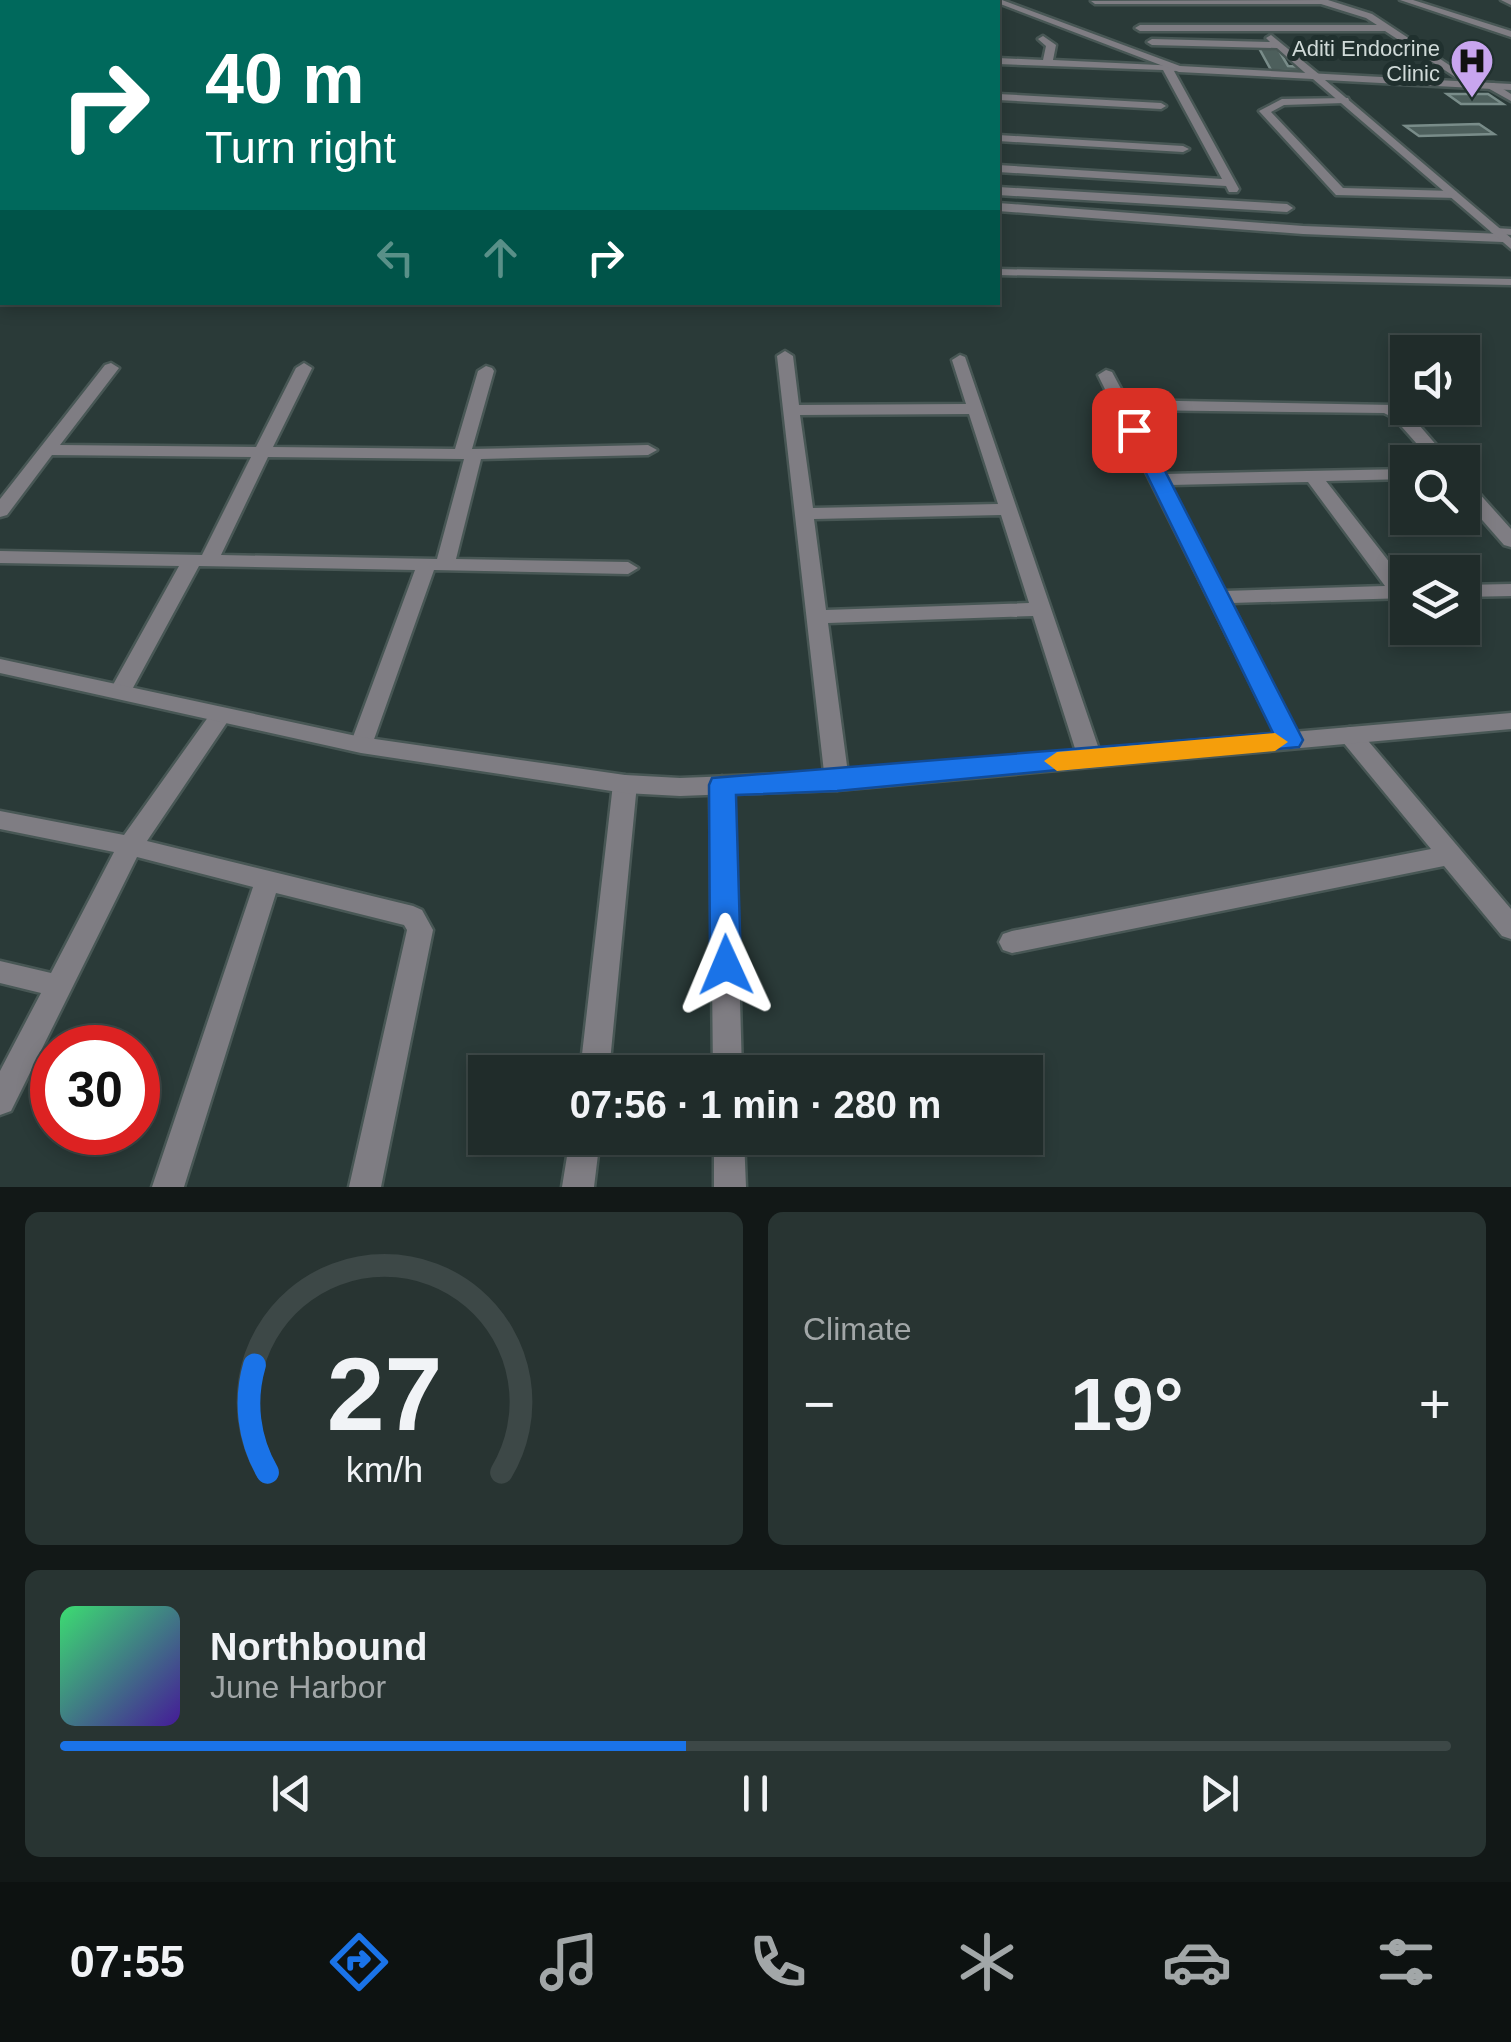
<!DOCTYPE html>
<html lang="en">
<head>
<meta charset="utf-8">
<style>
	:root { --surface:#202c2a; --page:#283432; --text:#f1f3f6; --muted:#a2a7a8; --line:#3d4847; --accent:#1a73e8 }
	body { margin:0; font-family:Arial,sans-serif; background:var(--page); color:var(--text); height:100vh; display:flex; flex-direction:column; font-size:38px; white-space:nowrap }
	* { box-sizing:border-box; margin:0 }
	p { font-size:32px; color:var(--muted) }
	.icon { flex:none; width:55px; height:55px; fill:none; stroke:currentColor; stroke-width:2; stroke-linecap:round; stroke-linejoin:round }
	.map { position:relative; height:1187px; overflow:hidden }
	.drawer { display:flex; flex-direction:column; gap:25px; padding:25px; background:#121817; flex:1 }
	.drawer>* { flex:none }
	.banner { position:absolute; left:0px; top:0px; width:1000px; height:305px; box-shadow:0 5px 15px #0003,0 0 0 2px var(--line); background:#00695c; color:#fff; overflow:hidden }
	.buttons { position:absolute; left:1390px; top:335px; display:grid; gap:20px }
	.buttons a { display:grid; place-items:center; width:90px; height:90px; border-radius:0px; background:var(--surface); box-shadow:0 5px 15px #0003,0 0 0 2px var(--line); font-size:50px }
	.speed { position:absolute; left:30px; top:1025px; display:flex; gap:20px; font-size:50px; font-weight:700; text-align:center }
	.speed>* { display:grid; place-content:center; width:130px; height:130px; border-radius:50%; background:var(--surface); box-shadow:0 5px 15px #0003,0 0 0 2px var(--line); line-height:1 }
	.speed .limit { border:15px solid #d22; background:#fff; color:#111 }
	.pin { position:absolute; display:grid; place-items:center; width:85px; height:85px; color:#fff; margin:-42px; border-radius:20px; box-shadow:0 5px 15px #0006 }
	.me { position:absolute; width:110px; margin:-55px; rotate:359deg; stroke-linejoin:round; filter:drop-shadow(0 0 8px #0008) }
	.turn { display:flex; align-items:center; gap:35px; height:210px; padding:0 40px; font-size:45px }
	.turn .icon { width:130px; height:130px; stroke-width:2.5 }
	.turn b { display:block; font-size:70px; line-height:85px }
	.lanes { display:flex; align-items:center; height:95px; padding:0 40px; background:#0003; justify-content:center; gap:50px; direction:ltr }
	.lanes .off { opacity:.35 }
	.big { font-size:75px; font-weight:800; line-height:1.1 }
	.drawer .card { flex:1; display:flex; flex-direction:column; justify-content:center; gap:15px; min-width:0; padding:0 35px; border-radius:15px; background:var(--page) }
	.drawer .dial { align-items:center; gap:0 }
	.dial svg { height:260px; overflow:visible; fill:none; stroke:var(--line); stroke-width:7; stroke-linecap:round; text-anchor:middle }
	.dial text { fill:var(--text); stroke:none }
	.song { display:flex; align-items:center; gap:30px }
	.cover { width:120px; height:120px; border-radius:15px; background:linear-gradient(135deg,hsl(140 70% 55%),hsl(260 70% 35%)) }
	.played { height:10px; border-radius:5px; background:linear-gradient(90deg,var(--accent) 45%,var(--line) 45%) }
	.keys { display:flex; justify-content:space-around; direction:ltr }
	.heat { display:flex; justify-content:space-between; align-items:center; font-size:55px; direction:ltr }
	.drawer .tiles { flex:1; display:grid; gap:25px; grid-template-columns:1fr 1fr }
	.card:last-child { grid-column:span 2 }
	.trip { position:absolute; left:468px; top:1055px; width:575px; height:100px; border-radius:0px; background:var(--surface); box-shadow:0 5px 15px #0003,0 0 0 2px var(--line); font-weight:800; line-height:100px; text-align:center }
	.menu { display:flex; height:160px; justify-content:space-around; align-items:center; background:#0d1211; color:var(--muted) }
	.menu .icon { width:70px; height:70px }
	.menu .current { color:var(--accent) }
	.menu b { font-size:45px; color:var(--text) }
	.map>svg:first-child { display:block }
	.building { fill:#4d5f5c; stroke:#798c89; stroke-width:2.5 }
	.lines { fill:none; stroke-linecap:round; stroke-linejoin:round }
	.service-casing { stroke:#485755; stroke-width:5 }
	.minor-casing { stroke:#485755; stroke-width:5 }
	.tertiary-casing { stroke:#485755; stroke-width:5 }
	.service { fill:#7f7d83; fill-rule:evenodd }
	.minor { fill:#7f7d83; fill-rule:evenodd }
	.tertiary { fill:#7f7d83; fill-rule:evenodd }
	.route { fill:#1a73e8; stroke:#114b97; stroke-width:2.5 }
	.slow { fill:#f59e0b }
	.labels { text-anchor:middle; dominant-baseline:central; stroke-width:10; stroke-linejoin:round; paint-order:stroke }
	.far-poi-label { font-size:22px; fill:#d0dad8; stroke:#20302e; text-anchor:end }
</style>
</head>
<body>
<div class="map">
<svg width="1511" height="1187" viewBox="0 0 1511 1187">
	<rect width="100%" height="100%" fill="#2a3a38"/>
	<path class="building" d="M1259 48 1278 49 1288 66 1304 67 1307 72 1271 70Z
		M1447 94H1488L1503 104H1461Z
		M1479 124 1494 134 1419 136 1405 126Z"/>
	<g class="lines">
		<defs>
			<path id="service" d="M1495 228 1511 229V235L1492 233 1490 231Z
				M998 269 1511 279V285L998 275Z"/>
			<path id="minor" d="M0 0H5L1 3Z
				M678 0H686V2H678Z
				M858 0H866L867 2H859Z
				M919 0H927L928 2H920Z
				M1328 0 1372 14 1478 84 1469 86 1385 31H1140L1135 28 1140 25H1377L1366 18 1321 4H1095L1091 1Z
				M1400 0H1413L1511 31V37Z
				M1501 0H1511V5Z
				M0 15H2V21H0Z
				M0 35H2V41H0Z
				M1271 35 1320 75V79H1312L1277 48 1152 45 1147 42 1152 39 1270 42 1266 38Z
				M1043 36 1056 45 1053 60 1179 66V70L1174 71 1239 189 1237 192H1229L1226 186 998 172V165L1222 179 1163 70 998 64V58L1043 60 1046 46 1038 39Z
				M1486 83H1494L1511 94V101L1486 87Z
				M998 94 1161 103 1166 106 1161 109 998 100Z
				M1348 98 1349 100 1344 103 1284 105 1271 112 1343 188 1453 191 1457 192V198L1336 195 1259 111 1282 99Z
				M998 135 1183 146 1189 149 1183 152 998 141Z
				M998 187 1287 204 1293 208 1287 212 998 195Z
				M998 203 1303 226 1503 234 1510 238 1503 242 1303 234 998 211Z
				M785 351 793 356 799 405 966 404 952 360 960 355 965 357 1102 758 1098 764H1082L1078 758 1033 616 828 623 849 781 845 787 837 790 829 787 825 781 777 356ZM969 414 998 504 813 508 800 415ZM1001 515 1029 603 826 610 814 519Z
				M111 363 119 368 60 445 256 447 296 368 304 363 312 368 273 447 455 449 478 371 486 366 492 368 494 371 472 449 648 445 657 450 648 455 481 459 456 559 628 562 638 568 628 574 434 570 372 745 369 751H353L350 745 415 570 199 566 128 697H112L109 692 179 566 0 563V551L202 555 251 457 52 455 7 515 0 517V499L105 365ZM268 457 464 459 437 559 221 555Z
				M1106 370 1112 372 1127 400 1393 405 1406 410 1451 462H1433L1394 418 1384 413 1132 410 1165 474 1408 469V479L1326 481 1408 586V598L1231 603 1301 741 1298 747H1282L1279 741 1098 375ZM1308 482 1385 586 1224 591 1170 485Z
				M1462 480 1468 481 1511 529V547L1504 545 1462 497Z
				M1511 584V596L1462 597V585Z
				M219 710 227 713 230 718 147 841 413 906 422 910 433 930 381 1187H349L407 930 404 925 276 893 184 1187H152L253 887 137 857 11 1111 0 1115V1071L41 993 0 983V961L51 973 114 852 0 829V811L124 835 211 713Z
				M1350 727 1358 729 1511 909V939L1502 936 1444 866 1012 953 1003 950 999 942 1003 934 1012 931 1431 849 1342 741 1339 735 1342 729Z
				M625 775 633 778 637 784 609 1072H580L613 784 617 778Z
				M722 776 730 779 734 785 742 1072H713L710 785 714 779Z
				M570 1138H600L594 1187H562Z
				M714 1138H744L746 1187H714Z"/>
			<path id="tertiary" d="M990 0H1002L1180 66 1511 84V90L1325 80 1511 238V249L1313 79 1179 72Z
				M0 659 361 737 625 775 680 778 837 772 1511 713V729L837 790 680 796 625 793 361 753 0 673Z"/>
		</defs>
		<use href="#service" class="service-casing"/>
		<use href="#minor" class="minor-casing"/>
		<use href="#tertiary" class="tertiary-casing"/>
		<use href="#service" class="service"/>
		<use href="#minor" class="minor"/>
		<use href="#tertiary" class="tertiary"/>
	</g>
	<path class="route" d="M1134 424 1144 430 1303 740 1299 747 837 791 736 795 741 965 736 974 726 978 715 974 710 965 709 785 712 778 1273 733 1125 430Z"/>
	<path class="slow" d="M1275 733 1288 742 1275 751 1057 771 1044 761 1057 752Z"/>
	<defs>
		<symbol id="hospital-pin" viewBox="-11 -11 22 30"><path d="M0 17L-7.5 6A9.5 9.5 0 1 1 7.5 6Z" fill="#c8a5ef" stroke="#20302e"/><path d="M-5-5h3v3.5h4V-5h3V5h-3V1.5h-4V5h-3Z" fill="#111"/></symbol>
	</defs>
	<g fill-rule="evenodd">
		<use href="#hospital-pin" x="1447" y="36" width="50" height="68"/>
	</g>
	<g class="labels">
		<g class="far-poi-label">
			<text x="1440" y="48">Aditi Endocrine<tspan x="1440" dy="25">Clinic</tspan></text>
		</g>
	</g>
</svg>
<div class="buttons">
<a><svg class="icon" aria-label="sound" viewBox="0 0 24 24"><path d="M4 9h4l5-4v14l-5-4H4zM17 9q2 3 0 6"/></svg></a>
<a><svg class="icon" aria-label="search" viewBox="0 0 24 24"><circle cx="10" cy="10" r="6"/><path d="M15 15l6 6"/></svg></a>
<a><svg class="icon" aria-label="layers" viewBox="0 0 24 24"><path d="M12 4l9 5-9 5-9-5zM3 14l9 5 9-5"/></svg></a>
</div>
<div class="speed"><div class="limit">30</div></div>
<div class="pin" style="left:1134px;top:430px;background:#d93025"><svg class="icon" aria-label="arrive" viewBox="0 0 24 24"><path d="M6 21V4h12l-3 4 3 4H6"/></svg></div>
<svg class="me" style="left:726px;top:965px" viewBox="-20 -20 40 40"><path d="M0-17L14 15 0 8-14 15z" fill="#1a73e8" stroke="#fff" stroke-width="4"/></svg>
<div class="trip">07:56 · 1 min · 280 m</div>
<div class="banner">
<div class="turn"><svg class="icon" aria-label="right" viewBox="0 0 24 24"><path d="M7 20v-9h11M14 6l5 5-5 5"/></svg><div><b>40 m</b>Turn right</div></div>
<div class="lanes"><svg class="icon off" aria-label="left" viewBox="0 0 24 24"><path d="M17 20v-9H6M10 6l-5 5 5 5"/></svg><svg class="icon off" aria-label="ahead" viewBox="0 0 24 24"><path d="M12 20V5M6 11l6-6 6 6"/></svg><svg class="icon" aria-label="right" viewBox="0 0 24 24"><path d="M7 20v-9h11M14 6l5 5-5 5"/></svg></div>
</div>
</div>
<section class="drawer">
<div class="tiles">
<div class="card dial"><svg viewBox="0 0 100 80">
<path d="M14 69A42 42 0 1 1 86 69"/>
<path d="M14 69A42 42 0 0 1 10 36" stroke="#1a73e8"/>
<text x="50" y="56" font-size="32" font-weight="700">27</text>
<text x="50" y="72" font-size="11">km/h</text>
</svg></div>
<div class="card"><p>Climate</p>
<div class="heat"><a>−</a><b class="big">19°</b><a>+</a></div>
</div>
<div class="card">
<div class="song"><i class="cover"></i><div><b>Northbound</b><p>June Harbor</p></div></div>
<div class="played"></div>
<div class="keys"><svg class="icon" aria-label="previous" viewBox="0 0 24 24"><path d="M18 5L8 12l10 7zM5 5v14"/></svg><svg class="icon" aria-label="pause" viewBox="0 0 24 24"><path d="M8 5v14M16 5v14"/></svg><svg class="icon" aria-label="next" viewBox="0 0 24 24"><path d="M6 5l10 7-10 7zM19 5v14"/></svg></div>
</div>
</div>
</section>
<nav class="menu">
<b>07:55</b>
<svg class="icon current" aria-label="directions" viewBox="0 0 24 24"><path d="M12 3l9 9-9 9-9-9zM9 14v-3h6M13 9l2 2-2 2"/></svg>
<svg class="icon" aria-label="music" viewBox="0 0 24 24"><path d="M9 18V5l10-2v13"/><circle cx="6" cy="18" r="3"/><circle cx="16" cy="16" r="3"/></svg>
<svg class="icon" aria-label="phone" viewBox="0 0 24 24"><path d="M5 4h4l2 5-3 2q2 4 5 5l2-3 5 2v4C11 20 4 13 5 4z"/></svg>
<svg class="icon" aria-label="climate" viewBox="0 0 24 24"><path d="M12 3v18M4 7l16 10M4 17L20 7"/></svg>
<svg class="icon" aria-label="car" viewBox="0 0 24 24"><path d="M5 17H2v-5l4-1 3-4h7l3 4 3 1v5h-3M9 17h6M6 11h13"/><circle cx="7" cy="17" r="2"/><circle cx="17" cy="17" r="2"/></svg>
<svg class="icon" aria-label="filters" viewBox="0 0 24 24"><path d="M4 7h16M4 17h16"/><circle cx="9" cy="7" r="2"/><circle cx="15" cy="17" r="2"/></svg>
</nav>
</body>
</html>
